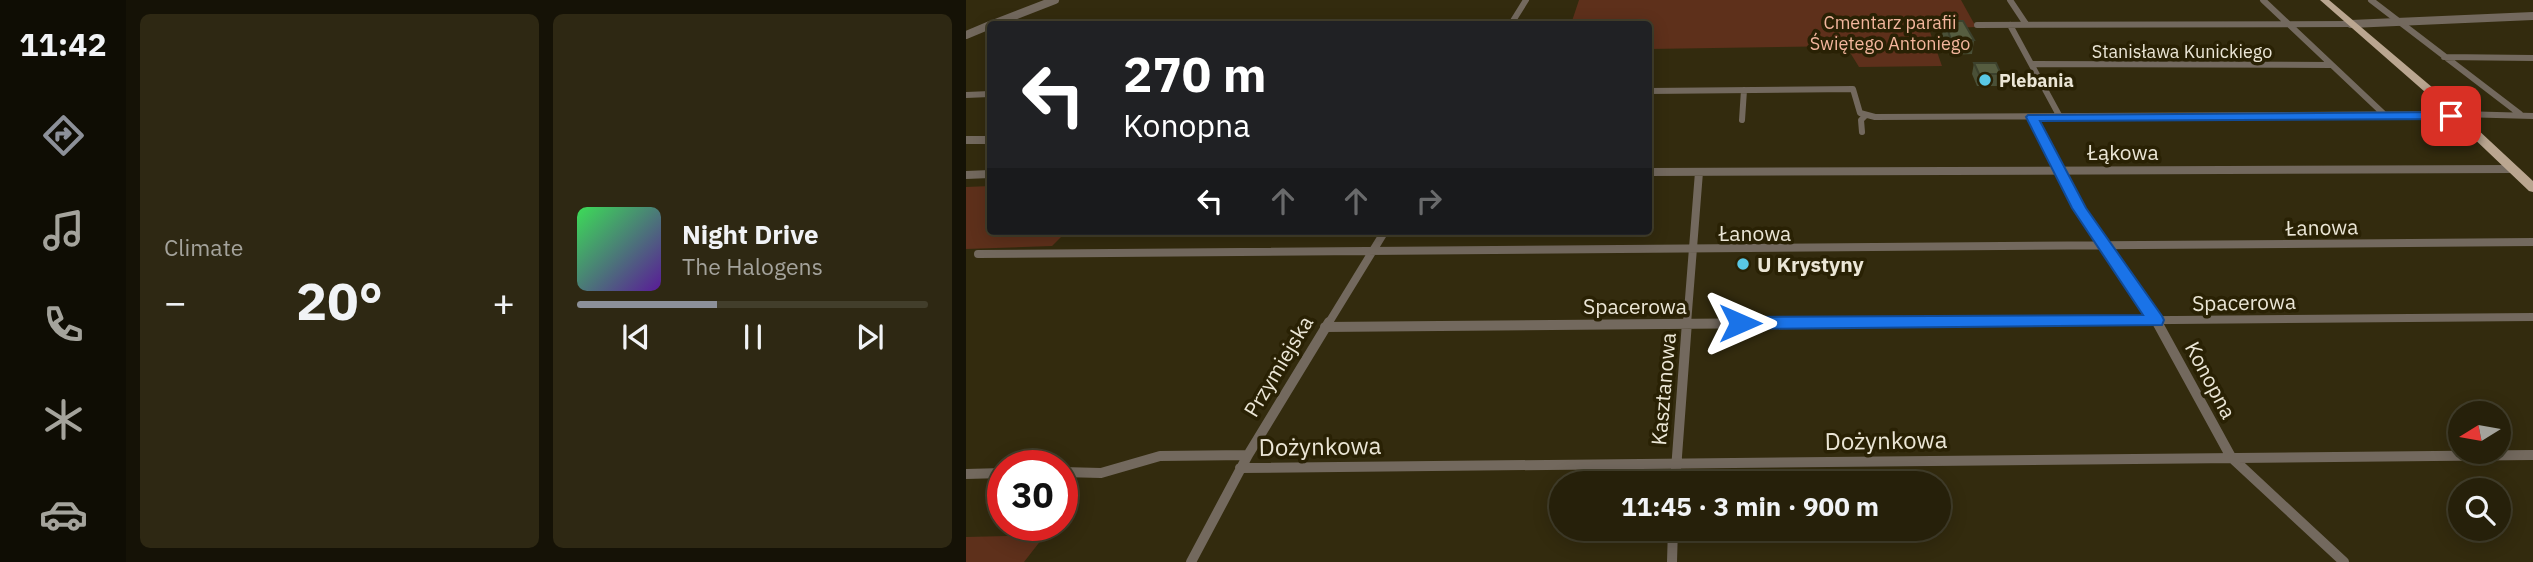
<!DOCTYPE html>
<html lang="en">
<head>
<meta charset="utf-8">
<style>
	:root { --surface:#26200a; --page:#2e2813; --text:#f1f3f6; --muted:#a4a39c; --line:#423e2b; --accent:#8c9099 }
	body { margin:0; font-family:"IBM Plex Sans",sans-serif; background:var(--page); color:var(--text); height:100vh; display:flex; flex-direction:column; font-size:26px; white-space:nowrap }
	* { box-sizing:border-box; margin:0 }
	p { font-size:23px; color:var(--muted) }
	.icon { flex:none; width:38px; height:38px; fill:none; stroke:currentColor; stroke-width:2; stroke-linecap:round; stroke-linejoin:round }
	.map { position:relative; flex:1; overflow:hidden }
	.drawer { display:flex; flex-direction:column; gap:14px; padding:14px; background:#151206; width:840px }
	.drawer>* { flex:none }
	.guide { position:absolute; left:21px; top:21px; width:665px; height:214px; border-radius:7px; box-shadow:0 4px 18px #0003,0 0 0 2px var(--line); background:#202124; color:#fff; overflow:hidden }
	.needle { width:46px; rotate:259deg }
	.buttons { position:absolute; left:1482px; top:401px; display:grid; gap:14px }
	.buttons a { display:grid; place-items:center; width:63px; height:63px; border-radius:50%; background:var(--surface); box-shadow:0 4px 18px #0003,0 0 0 2px var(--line); font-size:35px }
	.speed { position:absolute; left:21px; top:450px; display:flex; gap:14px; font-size:35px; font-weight:700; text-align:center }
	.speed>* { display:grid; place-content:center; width:91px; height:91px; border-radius:50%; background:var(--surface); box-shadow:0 4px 18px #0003,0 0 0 2px var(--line); line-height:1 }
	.speed .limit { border:10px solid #d22; background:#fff; color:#111 }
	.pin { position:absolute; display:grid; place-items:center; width:60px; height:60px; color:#fff; margin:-30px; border-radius:14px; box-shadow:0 4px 10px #0006 }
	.me { position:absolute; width:77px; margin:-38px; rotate:90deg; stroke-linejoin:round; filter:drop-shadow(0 0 5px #0008) }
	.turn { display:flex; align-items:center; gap:24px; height:147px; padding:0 21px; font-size:32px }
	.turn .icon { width:91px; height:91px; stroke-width:2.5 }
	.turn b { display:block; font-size:49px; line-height:60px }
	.lanes { display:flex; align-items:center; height:66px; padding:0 21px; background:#0003; justify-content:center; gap:35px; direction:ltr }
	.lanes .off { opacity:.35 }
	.big { font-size:52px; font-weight:800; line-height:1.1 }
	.drawer .widget { flex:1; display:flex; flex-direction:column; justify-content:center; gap:10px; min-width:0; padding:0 24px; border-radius:10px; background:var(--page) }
	.song { display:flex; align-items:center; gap:21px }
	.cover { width:84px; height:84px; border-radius:10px; background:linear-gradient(135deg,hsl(130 70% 55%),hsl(270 70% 35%)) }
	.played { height:7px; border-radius:4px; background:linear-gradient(90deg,var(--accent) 40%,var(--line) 40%) }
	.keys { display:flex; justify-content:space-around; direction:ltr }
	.heat { display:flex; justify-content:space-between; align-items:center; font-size:38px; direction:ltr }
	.drawer .tiles { flex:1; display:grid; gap:14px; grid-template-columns:repeat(2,1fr) }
	.trip { position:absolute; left:583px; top:471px; width:402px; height:70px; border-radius:35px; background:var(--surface); box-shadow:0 4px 18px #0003,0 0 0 2px var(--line); font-weight:800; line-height:70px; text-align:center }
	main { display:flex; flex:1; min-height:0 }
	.menu { display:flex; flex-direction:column; width:126px; justify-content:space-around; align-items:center; background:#0f0d04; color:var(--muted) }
	.menu .icon { width:49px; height:49px }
	.menu .on { color:var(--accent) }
	.menu b { font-size:32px; color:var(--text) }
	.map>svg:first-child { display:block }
	.green { fill:#5e301b }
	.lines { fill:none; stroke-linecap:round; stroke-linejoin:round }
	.minor-far2 { stroke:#73695e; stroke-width:6 }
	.minor-far1 { stroke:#73695e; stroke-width:8 }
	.minor { stroke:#73695e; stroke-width:10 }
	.tertiary { stroke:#73695e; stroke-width:8 }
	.primary { fill:#baa690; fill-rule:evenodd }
	.wall { fill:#4a5037 }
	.building { fill:#565d40; stroke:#3c412d; stroke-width:2 }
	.route { fill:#1a73e8; stroke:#114b97; stroke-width:2 }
	.poi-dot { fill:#59c8e5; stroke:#292104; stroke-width:2.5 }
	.labels { text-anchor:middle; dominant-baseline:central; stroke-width:7; stroke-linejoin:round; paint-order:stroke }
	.far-park-label { font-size:18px; fill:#f3b69d; stroke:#292104 }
	.far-street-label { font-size:18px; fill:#ebe6d6; stroke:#292104 }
	.far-poi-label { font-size:18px; font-weight:bold; fill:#ebe6d6; stroke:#292104; text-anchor:start }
	.street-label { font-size:21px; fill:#ebe6d6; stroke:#292104 }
	.poi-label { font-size:21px; font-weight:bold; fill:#ebe6d6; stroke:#292104; text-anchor:start }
	.near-street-label { font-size:24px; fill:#ebe6d6; stroke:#292104 }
</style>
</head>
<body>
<main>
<nav class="menu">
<b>11:42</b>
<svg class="icon on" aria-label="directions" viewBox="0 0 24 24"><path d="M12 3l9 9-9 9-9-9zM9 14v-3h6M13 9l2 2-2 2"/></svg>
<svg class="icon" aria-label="music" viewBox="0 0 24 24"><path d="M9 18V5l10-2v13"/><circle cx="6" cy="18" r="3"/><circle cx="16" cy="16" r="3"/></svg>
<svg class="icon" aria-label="phone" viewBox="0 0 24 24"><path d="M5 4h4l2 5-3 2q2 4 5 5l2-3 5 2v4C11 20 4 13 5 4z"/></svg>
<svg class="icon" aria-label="climate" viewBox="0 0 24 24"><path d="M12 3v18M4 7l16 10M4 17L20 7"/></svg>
<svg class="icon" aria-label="car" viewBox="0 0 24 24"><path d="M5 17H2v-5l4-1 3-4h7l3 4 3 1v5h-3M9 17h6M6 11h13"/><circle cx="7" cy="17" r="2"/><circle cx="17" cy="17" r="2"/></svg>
</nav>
<section class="drawer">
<div class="tiles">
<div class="widget"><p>Climate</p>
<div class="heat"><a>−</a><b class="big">20°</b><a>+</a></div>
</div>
<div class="widget">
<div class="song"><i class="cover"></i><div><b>Night Drive</b><p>The Halogens</p></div></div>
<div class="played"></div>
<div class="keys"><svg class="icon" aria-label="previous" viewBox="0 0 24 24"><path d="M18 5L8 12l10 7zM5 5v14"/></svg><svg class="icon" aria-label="pause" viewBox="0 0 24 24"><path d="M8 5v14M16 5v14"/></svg><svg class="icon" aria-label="next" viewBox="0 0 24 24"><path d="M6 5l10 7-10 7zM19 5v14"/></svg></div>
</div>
</div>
</section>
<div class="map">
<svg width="1567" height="562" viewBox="0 0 1567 562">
	<rect width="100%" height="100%" fill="#332b0e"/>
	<path class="green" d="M613 0H995L1010 27 963 29 976 66 893 67 880 46 683 49 682 24H605Z
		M24 186V231H101L86 246 0 249V187Z
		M79 535 58 562H0V537Z"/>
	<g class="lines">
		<path class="minor-far2" d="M1044 0 1060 24
			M1297 0 1420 116
			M1405 0 1554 114
			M545 24 560 0
			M1011 25 1385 24
			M1044 25 1094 117
			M1478 57 1567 58
			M1067 64 1365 65
			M682 91 887 89 894 113 909 117 1494 114 1567 116
			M0 95 24 94
			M1066 117 1078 141
			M776 120 778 90
			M896 132 895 120 899 116
			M0 140H24"/>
		<path class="minor-far1" d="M1078 139 1113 208 1192 324
			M0 140H24
			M682 172 1547 169
			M0 175 24 174
			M12 254 1567 242
			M362 324 419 231
			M717 324 1567 317
			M721 324 733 172"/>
		<path class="minor" d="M1191 322 1265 457 1378 562
			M359 327 929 322
			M274 468 1567 455
			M96 472 135 473 194 456 282 455
			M0 474 37 473
			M709 483 721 322
			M225 562 282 455 363 322
			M706 562 707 528"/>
		<path class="tertiary" d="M27 24 89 0
			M1385 24 1567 16
			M0 35 24 25"/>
		<path class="primary" d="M1354 0H1363L1467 88 1567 181V192L1563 191 1459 92Z"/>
	</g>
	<path class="wall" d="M979 21 1008 40 1006 54 983 55 976 35Z
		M1008 63 1035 74 1033 86H1011L1006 74Z"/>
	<path class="building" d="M979 21H997L1008 40H985Z
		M1008 63H1030L1035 74H1013Z"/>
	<path class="route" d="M1485 112 1489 113V119L1074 121 1120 208 1196 316 1198 320 1196 325 774 329 765 323 774 317 1177 315 1106 208 1060 117 1062 115Z"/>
	<g class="poi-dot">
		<circle cx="1019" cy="80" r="7"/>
		<circle cx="777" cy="264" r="7"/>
	</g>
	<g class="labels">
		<g class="far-park-label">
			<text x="924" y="22">Cmentarz parafii<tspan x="924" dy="21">Świętego Antoniego</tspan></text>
		</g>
		<g class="far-street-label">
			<text x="1216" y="51">Stanisława Kunickiego</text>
		</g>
		<g class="far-poi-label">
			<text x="1033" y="80">Plebania</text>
		</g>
		<g class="street-label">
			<text x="1157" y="152">Łąkowa</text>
			<text transform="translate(1356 227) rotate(-1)">Łanowa</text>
			<text x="789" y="233">Łanowa</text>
			<text transform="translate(1278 302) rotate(-1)">Spacerowa</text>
			<text x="669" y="306">Spacerowa</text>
			<text transform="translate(312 366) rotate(-59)">Przymiejska</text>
			<text transform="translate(1245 380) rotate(62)">Konopna</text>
			<text transform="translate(697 389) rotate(-85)">Kasztanowa</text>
		</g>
		<g class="poi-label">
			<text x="791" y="264">U Krystyny</text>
		</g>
		<g class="near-street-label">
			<text transform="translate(920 440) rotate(-1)">Dożynkowa</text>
			<text transform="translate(354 446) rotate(-1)">Dożynkowa</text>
		</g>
	</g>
</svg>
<div class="buttons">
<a><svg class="needle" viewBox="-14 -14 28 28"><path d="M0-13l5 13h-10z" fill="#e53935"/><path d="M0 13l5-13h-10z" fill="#a4a39c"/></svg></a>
<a><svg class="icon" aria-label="search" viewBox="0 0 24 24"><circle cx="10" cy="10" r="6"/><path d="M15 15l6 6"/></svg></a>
</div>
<div class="speed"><div class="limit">30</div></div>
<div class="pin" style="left:1485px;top:116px;background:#d93025"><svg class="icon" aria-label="arrive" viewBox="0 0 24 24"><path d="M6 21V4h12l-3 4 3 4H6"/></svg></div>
<svg class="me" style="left:774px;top:323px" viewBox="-20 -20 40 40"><path d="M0-17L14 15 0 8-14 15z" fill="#1a73e8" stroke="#fff" stroke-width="4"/></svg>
<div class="trip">11:45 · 3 min · 900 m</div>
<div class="guide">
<div class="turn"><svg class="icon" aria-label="left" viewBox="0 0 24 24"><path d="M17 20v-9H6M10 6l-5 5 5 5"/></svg><div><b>270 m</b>Konopna</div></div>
<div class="lanes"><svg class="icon" aria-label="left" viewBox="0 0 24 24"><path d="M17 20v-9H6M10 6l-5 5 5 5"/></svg><svg class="icon off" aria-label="ahead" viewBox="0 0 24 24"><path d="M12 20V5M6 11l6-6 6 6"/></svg><svg class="icon off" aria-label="ahead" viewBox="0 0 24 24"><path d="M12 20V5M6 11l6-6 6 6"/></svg><svg class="icon off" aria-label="right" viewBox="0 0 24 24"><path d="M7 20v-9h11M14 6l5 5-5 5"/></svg></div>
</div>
</div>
</main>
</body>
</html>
